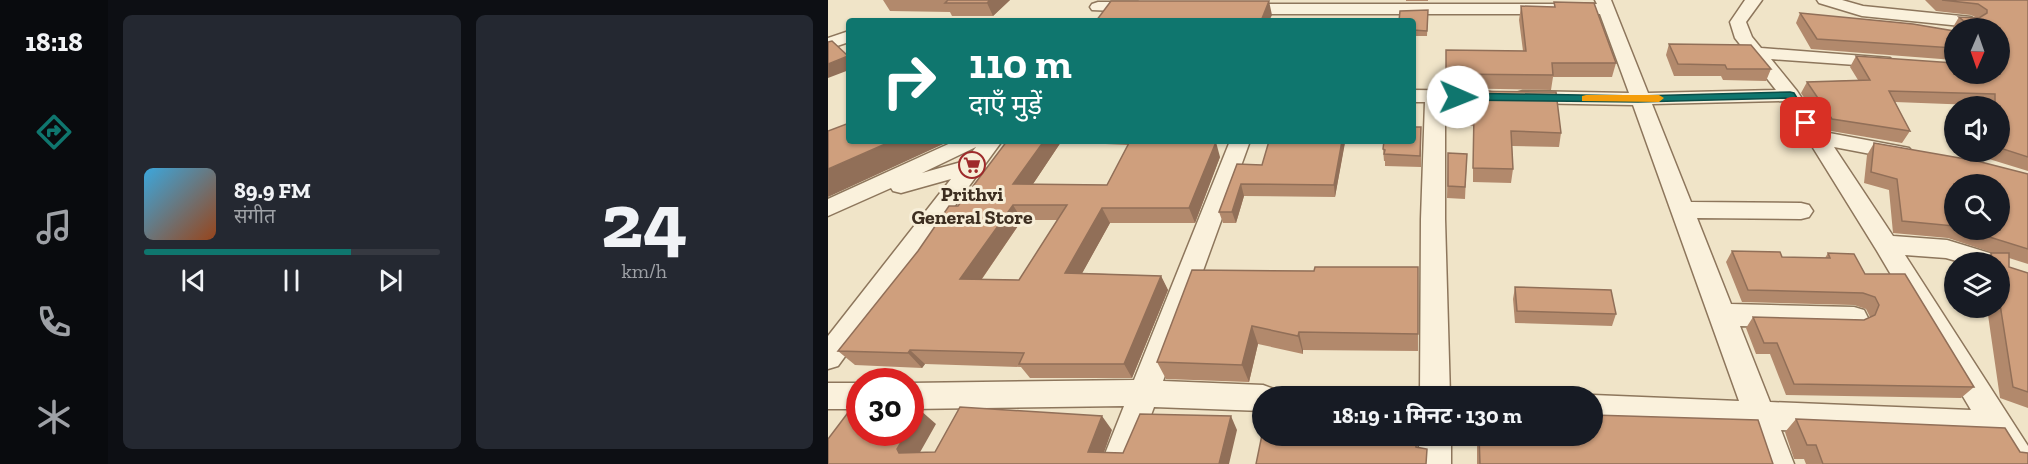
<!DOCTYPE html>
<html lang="hi">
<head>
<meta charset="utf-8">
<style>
	:root { --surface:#171b24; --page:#242831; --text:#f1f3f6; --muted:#9ea1a6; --line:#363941; --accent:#0f766e }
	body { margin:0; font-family:"Zilla Slab","Noto Sans Devanagari",serif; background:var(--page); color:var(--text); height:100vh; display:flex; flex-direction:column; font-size:22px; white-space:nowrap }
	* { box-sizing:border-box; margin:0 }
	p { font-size:20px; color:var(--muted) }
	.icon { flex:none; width:33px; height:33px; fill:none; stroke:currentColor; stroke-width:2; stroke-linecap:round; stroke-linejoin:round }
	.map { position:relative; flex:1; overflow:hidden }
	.panel { display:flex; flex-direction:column; gap:15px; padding:15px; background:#0d0f14; width:720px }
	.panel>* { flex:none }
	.banner { position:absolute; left:18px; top:18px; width:570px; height:126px; border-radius:6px; box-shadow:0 2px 4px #0004; background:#0f766e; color:#fff; overflow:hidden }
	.needle { width:39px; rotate:182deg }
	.buttons { position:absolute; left:1116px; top:18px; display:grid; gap:12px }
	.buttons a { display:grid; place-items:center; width:66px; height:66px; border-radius:50%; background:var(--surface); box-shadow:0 2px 4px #0004; font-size:30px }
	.speed { position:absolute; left:18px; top:368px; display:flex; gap:12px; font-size:30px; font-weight:700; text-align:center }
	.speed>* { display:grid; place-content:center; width:78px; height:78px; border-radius:50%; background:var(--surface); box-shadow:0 2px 4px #0004; line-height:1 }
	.speed .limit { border:9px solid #d22; background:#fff; color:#111 }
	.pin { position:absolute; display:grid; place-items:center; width:51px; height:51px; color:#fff; margin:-26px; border-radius:12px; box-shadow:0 3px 9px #0006 }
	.me { position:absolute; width:66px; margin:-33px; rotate:91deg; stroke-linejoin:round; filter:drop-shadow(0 0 4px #0008) }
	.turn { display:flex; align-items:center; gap:21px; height:126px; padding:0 24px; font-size:27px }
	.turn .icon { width:78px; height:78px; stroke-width:2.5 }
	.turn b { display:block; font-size:42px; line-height:51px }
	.panel .tile { flex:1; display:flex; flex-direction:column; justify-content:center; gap:9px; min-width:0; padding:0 21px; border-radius:9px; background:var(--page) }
	.panel .dial { align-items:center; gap:0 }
	.dial b { font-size:78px; line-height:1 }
	.song { display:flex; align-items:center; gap:18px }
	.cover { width:72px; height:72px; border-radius:9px; background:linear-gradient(135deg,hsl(200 70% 55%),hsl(20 70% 35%)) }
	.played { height:6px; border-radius:3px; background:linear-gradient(90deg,var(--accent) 70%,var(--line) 70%) }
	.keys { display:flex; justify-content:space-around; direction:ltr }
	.panel .tiles { flex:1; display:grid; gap:15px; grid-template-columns:repeat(2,1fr) }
	.trip { position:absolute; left:424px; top:386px; width:351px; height:60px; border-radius:30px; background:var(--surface); box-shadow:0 2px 4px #0004; font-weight:700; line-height:60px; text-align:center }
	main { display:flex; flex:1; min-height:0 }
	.menu { display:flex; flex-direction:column; width:108px; justify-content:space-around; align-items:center; background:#090b0e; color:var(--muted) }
	.menu .icon { width:42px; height:42px }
	.menu .active { color:var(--accent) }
	.menu b { font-size:27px; color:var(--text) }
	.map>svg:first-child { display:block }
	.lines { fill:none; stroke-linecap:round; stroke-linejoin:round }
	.minor-casing { stroke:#8d765c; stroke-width:3 }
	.minor { fill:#faf1dc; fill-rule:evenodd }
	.wall { fill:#b2896c; fill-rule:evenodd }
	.shaded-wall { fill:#916f58 }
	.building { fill:#cf9f7d; stroke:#916f58; stroke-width:1.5; fill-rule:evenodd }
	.route { fill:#0f766e; stroke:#0a4d48; stroke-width:1.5 }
	.slow { fill:#f59e0b }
	.labels { text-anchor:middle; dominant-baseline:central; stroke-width:6; stroke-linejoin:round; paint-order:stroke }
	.poi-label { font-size:20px; font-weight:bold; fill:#3d2e20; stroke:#f7eed8 }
</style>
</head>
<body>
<main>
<nav class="menu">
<b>18:18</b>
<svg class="icon active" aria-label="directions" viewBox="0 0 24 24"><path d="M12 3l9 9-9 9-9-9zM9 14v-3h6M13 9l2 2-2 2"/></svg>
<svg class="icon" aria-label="music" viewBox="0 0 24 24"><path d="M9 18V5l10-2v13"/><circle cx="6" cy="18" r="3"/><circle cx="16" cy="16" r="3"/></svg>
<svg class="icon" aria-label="phone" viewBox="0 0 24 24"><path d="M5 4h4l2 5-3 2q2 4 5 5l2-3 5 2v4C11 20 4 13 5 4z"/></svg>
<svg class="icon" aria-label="climate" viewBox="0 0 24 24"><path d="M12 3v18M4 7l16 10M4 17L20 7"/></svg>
</nav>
<section class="panel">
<div class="tiles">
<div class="tile">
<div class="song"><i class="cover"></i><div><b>89.9 FM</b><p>संगीत</p></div></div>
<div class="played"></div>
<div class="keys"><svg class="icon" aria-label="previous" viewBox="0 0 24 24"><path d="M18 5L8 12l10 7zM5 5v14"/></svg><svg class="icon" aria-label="pause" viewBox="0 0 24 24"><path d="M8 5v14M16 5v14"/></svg><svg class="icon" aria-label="next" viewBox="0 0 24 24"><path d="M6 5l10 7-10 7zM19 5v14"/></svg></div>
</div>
<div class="tile dial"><b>24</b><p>km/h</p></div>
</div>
</section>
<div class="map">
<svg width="1200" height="464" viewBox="0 0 1200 464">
	<rect width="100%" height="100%" fill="#f0e4c8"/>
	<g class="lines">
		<defs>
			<path id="minor" d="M767 0H783L820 93 948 90 907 38 902 22 917 0H934L918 22 924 37 933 48 1062 58 1065 62 1062 66 1056 67 943 59 969 91 996 132 1081 148 1085 153 1081 158 1074 160 1006 147 1065 236 1119 240 1168 255 1171 262H1132L1118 258 1077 255 1200 446V464H1175L1160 439 953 430 966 464H934L921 429 765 423V396H763L765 395 911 401 805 105 695 103 688 101 685 97 688 93 695 91 801 93 772 14H411L403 9 411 4H769ZM956 101 1049 251 1143 410 942 402 912 326 1026 329 1036 326 1040 318 1036 310 1026 307 903 304 869 218 973 219 981 217 985 211 981 205 973 203 863 202 824 104Z
				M989 0H1014L1035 6 1143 17 1151 22 1143 27 1034 16 991 3Z
				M270 2H310L318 7 310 12 264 10 262 7 264 4Z
				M21 31V42L0 49V38Z
				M585 90 658 91 665 93 668 97 665 101 617 102V219L622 396H592L593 219 597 102H585Z
				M127 141H174L10 366 0 369V336L123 179 73 193 65 191 63 188 0 216V199ZM148 147 137 161 94 173Z
				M402 141H422L335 381 435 385 446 389 449 396H435V411L326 407 305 464H273L296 406 82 409V383L306 380Z
				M0 383H32V409H0Z
				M591 435H623V464H591Z"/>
		</defs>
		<use href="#minor" class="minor-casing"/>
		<use href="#minor" class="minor"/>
	</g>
	<path class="wall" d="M55 0H182L165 16H124L122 12 62 11Z
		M578 0H600V1H578Z
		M1097 0H1200V171L1161 159V152H1172V106L1067 102 1082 131 1074 143 997 130 973 93 979 82 1030 80 1022 67 1028 56 1126 74 1172 28 1126 29 1125 27 1131 17 1149 18 1143 15 1108 11Z
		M726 2 788 63 784 77H725L723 90 618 88V50L695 51 691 20 693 6 726 7Z
		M600 10 599 36H585V21Z
		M972 13 1126 31V60L983 49 968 23Z
		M841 44 943 69 938 81 895 80 893 76H846L838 55Z
		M626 91 733 133 731 147 684 146 685 169 683 183 645 182V126H625Z
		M593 127V167L557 166V161H556L555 149Z
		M179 141H366L365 142 392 157 367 223H282L254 273 333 276 340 290 304 378H202L193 367 97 364 94 368 27 365 10 351 130 206ZM233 142 300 145 279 185 205 184ZM194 220H230L191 280 154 279Z
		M441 141H517L507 197 416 196 408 223H395L391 212 409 164 434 165Z
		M1046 143 1200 174V264L1181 258V267L1200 273V408L1172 398 1159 308H1172V262H1154L1163 253H1165L1120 238 1065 233 1061 190 1036 183 1039 155ZM1126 184 1172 230H1126Z
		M620 153 639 154 637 199 619 198Z
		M904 251 954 257 997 258 1000 253 1037 274 1146 387 1133 398 958 395 942 354H928L918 328 925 317 1036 320 1042 317 1038 309 1026 305 914 302 898 262Z
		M590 267V351L475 350V354L430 344 421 382 338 379 329 362 486 271Z
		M687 287 788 314 784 326 687 323 685 299Z
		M968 419 1192 452 1200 464H978L976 459H966L957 432Z
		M649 435H765L945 464H649Z"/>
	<path class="shaded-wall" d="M162 0H182L165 16 159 3Z
		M441 1 444 15 441 21H433Z
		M20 56 21 70 0 78V64Z
		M64 141H122L0 197V169Z
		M216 141H233V142L195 199 185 184Z
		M514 141H517V143L507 197 506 185Z
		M388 142 392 157 367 223 361 208Z
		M413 184 416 196 408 223 404 212Z
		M185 205 194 220 144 293 132 279Z
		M274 208 282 223 246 288 237 273Z
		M333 276 340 290 304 378 296 364Z
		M424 326 430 344 421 382 414 365Z
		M471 332 475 350V354L470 336Z
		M82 350 97 364 94 368 80 353Z
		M92 410 108 424 86 463 71 453 69 449 79 432H82V426Z
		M274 416 284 430 272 464 260 452Z
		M403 416 409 430 401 464H391Z"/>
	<path class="building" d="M120 0H162L159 3H117Z
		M1114 0H1200V157L1172 148V106H1167V94L1061 91 1082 131 1004 119 979 82 1042 80 1028 56 1126 63V74H1172V28H1144L1131 17 1151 18 1159 13V10L1150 4Z
		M283 1H441L433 21H268Z
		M726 2 766 3 788 63H724L725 75 618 74V50L698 51 693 6 727 7Z
		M600 10 599 31 585 30V21H571L572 11Z
		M972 13 1085 24 1126 31V48L989 39Z
		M4 41 20 56 0 64V42Z
		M841 44 923 45 943 69H899L897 65 850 64Z
		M626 91 728 92 733 133 683 131 685 169 645 168 646 113 626 112Z
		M21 123V141H64L0 169V131Z
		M585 127H593L592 156 556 154 557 150 555 149 556 141H585Z
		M179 141H216L185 184 279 185 302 141H354V142H388L361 208H274L237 273 333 276 296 364H191L196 353 82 350 80 353 10 351 90 251 121 206H130ZM185 205H239L191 280 132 279Z
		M441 141H514L506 185 413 184 404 212H391L409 164 434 165Z
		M1046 143 1149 161 1200 174V249L1139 230H1172V184H1126V226L1074 221 1069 179 1043 172Z
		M620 153 639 154 637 187 620 186Z
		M904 251 952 252 954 257 1002 258 1000 253 1026 254 1037 274H1077L1146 387 966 384 949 343H936L925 317 1036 320 1047 315 1051 305 1047 297 1035 293 920 290Z
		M1163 253H1181V267L1200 273V392L1185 387 1172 304V262H1165Z
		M487 267H590V334L471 332 470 336 424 326 414 365 329 362 364 270 486 271Z
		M687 287 783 290 788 314 689 311Z
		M25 406H32V432H79L69 449 71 453 107 452 132 407 274 416 260 452 295 453 312 414 403 416 391 464H0V439Z
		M82 409 92 410 82 426Z
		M765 415 930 420 945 464H652L651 435H765Z
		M968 419 1177 428 1192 452 1200 453V464H995L988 445H979Z
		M435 430V435H588V447L599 449 598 464H428Z"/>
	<path class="route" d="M962 92 966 93 984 123 982 125H974L958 98 810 102 630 100 624 97 630 93 810 96Z"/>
	<path class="slow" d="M758 95H831L836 98 831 102 754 101V96Z"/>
	<defs>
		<symbol id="supermarket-ring" viewBox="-11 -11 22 22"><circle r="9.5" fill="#f7eed8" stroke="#9e2a2b" stroke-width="1.5"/><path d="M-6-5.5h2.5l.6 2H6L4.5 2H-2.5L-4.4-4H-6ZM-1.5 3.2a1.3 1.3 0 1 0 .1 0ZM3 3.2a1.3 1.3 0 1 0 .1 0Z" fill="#9e2a2b"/></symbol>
	</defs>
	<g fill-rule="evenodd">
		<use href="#supermarket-ring" x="129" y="150" width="30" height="30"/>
	</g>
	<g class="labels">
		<g class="poi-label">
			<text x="144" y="194">Prithvi<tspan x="144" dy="23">General Store</tspan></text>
		</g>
	</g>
</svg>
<div class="buttons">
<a><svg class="needle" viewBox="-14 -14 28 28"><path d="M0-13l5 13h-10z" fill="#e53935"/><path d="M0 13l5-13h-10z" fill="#9ea1a6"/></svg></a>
<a><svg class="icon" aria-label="sound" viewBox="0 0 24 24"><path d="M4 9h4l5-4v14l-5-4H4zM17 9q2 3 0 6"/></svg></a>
<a><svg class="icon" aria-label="search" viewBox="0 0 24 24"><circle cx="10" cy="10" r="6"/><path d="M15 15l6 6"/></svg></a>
<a><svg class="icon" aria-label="layers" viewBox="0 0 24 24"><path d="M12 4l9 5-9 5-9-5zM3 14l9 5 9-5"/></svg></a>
</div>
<div class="speed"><div class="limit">30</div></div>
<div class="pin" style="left:978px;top:123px;background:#d93025"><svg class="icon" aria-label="arrive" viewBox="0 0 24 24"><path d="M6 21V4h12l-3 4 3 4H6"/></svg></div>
<svg class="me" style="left:630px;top:97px" viewBox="-20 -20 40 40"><circle r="19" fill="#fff"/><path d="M0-13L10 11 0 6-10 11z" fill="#0f766e"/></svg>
<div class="trip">18:19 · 1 मिनट · 130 m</div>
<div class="banner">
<div class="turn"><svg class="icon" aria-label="right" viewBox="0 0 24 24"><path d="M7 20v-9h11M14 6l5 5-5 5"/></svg><div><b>110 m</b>दाएँ मुड़ें</div></div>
</div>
</div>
</main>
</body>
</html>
